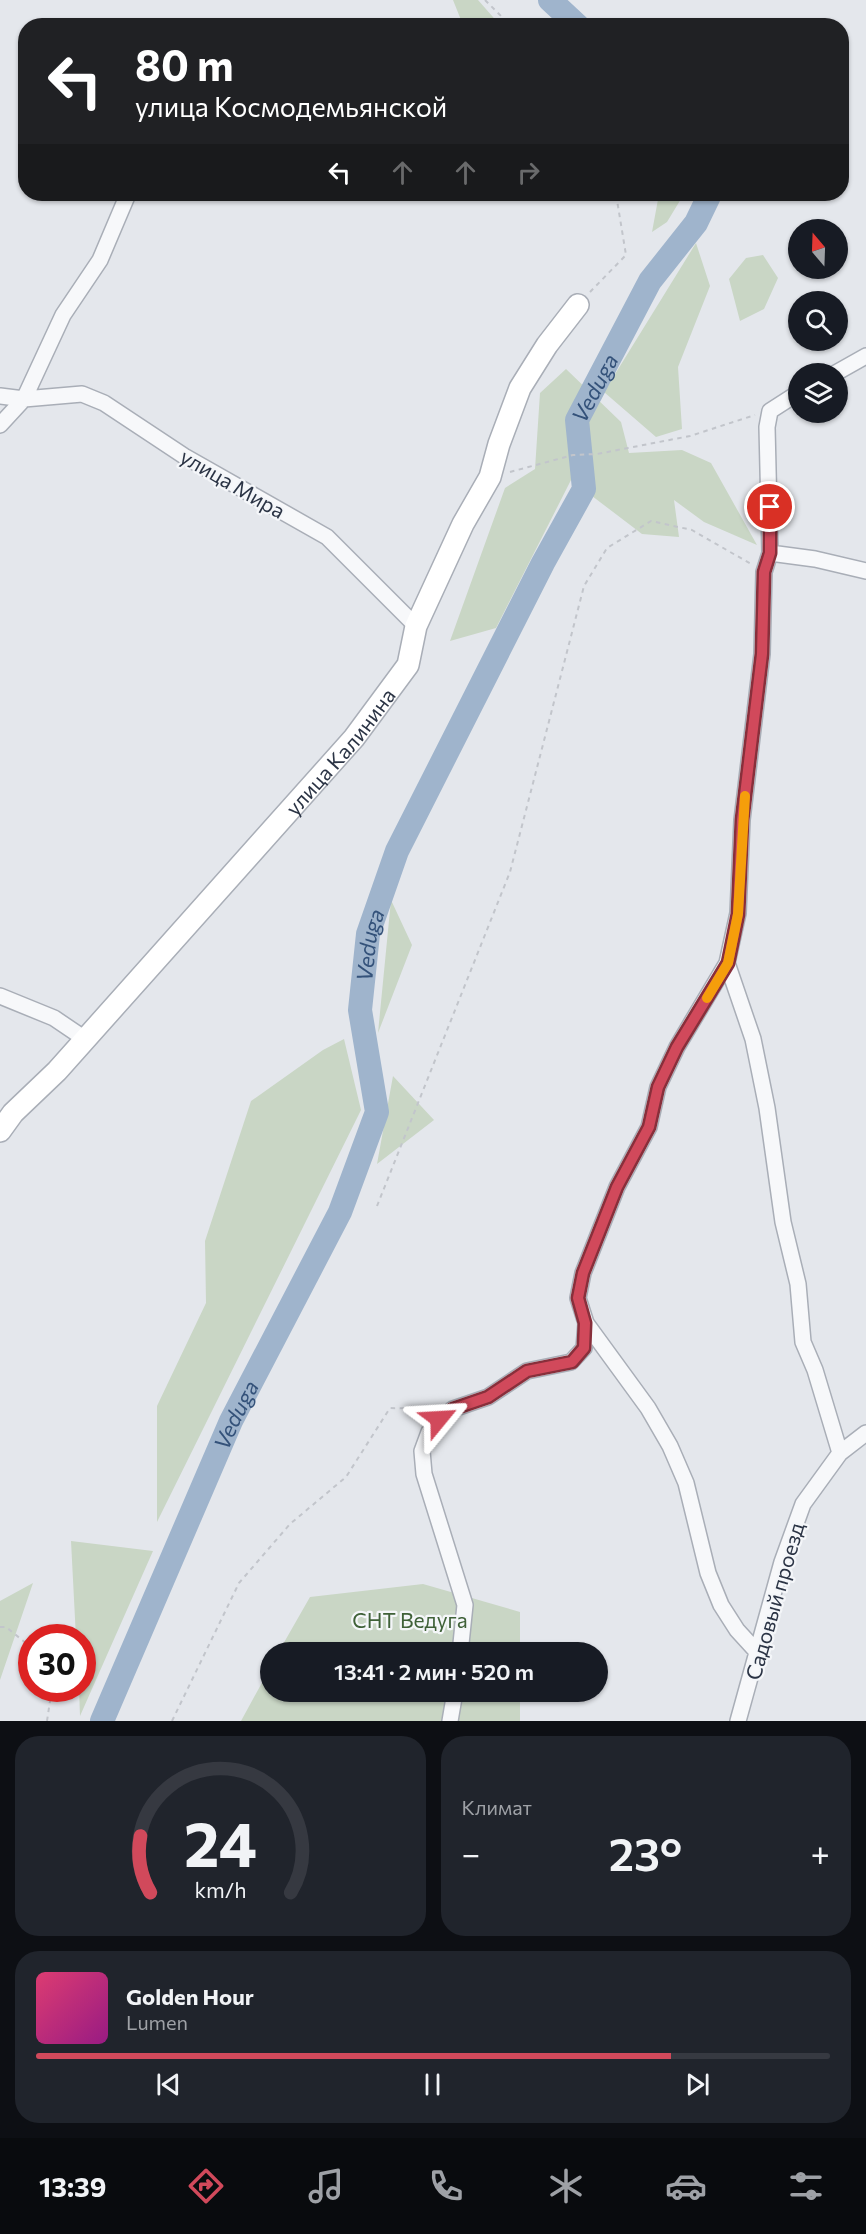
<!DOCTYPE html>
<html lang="ru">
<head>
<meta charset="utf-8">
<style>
	:root { --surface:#171b24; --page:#20242c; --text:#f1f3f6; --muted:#9ea1a6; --line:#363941; --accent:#d1495b }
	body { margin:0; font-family:Commissioner,sans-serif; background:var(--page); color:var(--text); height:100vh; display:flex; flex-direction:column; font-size:22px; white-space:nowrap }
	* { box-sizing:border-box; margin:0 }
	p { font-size:20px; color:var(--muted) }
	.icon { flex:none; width:33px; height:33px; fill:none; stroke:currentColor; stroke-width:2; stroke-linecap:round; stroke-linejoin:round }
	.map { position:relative; height:1721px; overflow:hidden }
	.panel { display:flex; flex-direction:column; gap:15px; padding:15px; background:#0d0f14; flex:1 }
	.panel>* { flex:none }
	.hud { position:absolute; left:18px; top:18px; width:831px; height:183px; border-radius:24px; box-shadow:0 2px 4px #0004; background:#202124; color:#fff; overflow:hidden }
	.needle { width:39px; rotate:341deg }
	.fabs { position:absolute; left:788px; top:219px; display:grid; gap:12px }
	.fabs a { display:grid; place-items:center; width:60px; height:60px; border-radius:50%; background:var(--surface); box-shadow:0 2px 4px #0004; font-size:30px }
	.speed { position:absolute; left:18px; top:1624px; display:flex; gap:12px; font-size:30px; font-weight:700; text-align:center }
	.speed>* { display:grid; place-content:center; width:78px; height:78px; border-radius:50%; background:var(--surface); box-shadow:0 2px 4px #0004; line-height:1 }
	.speed .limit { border:9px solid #d22; background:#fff; color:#111 }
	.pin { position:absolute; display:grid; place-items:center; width:51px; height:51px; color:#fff; margin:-26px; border:3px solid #fff; border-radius:50%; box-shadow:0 2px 6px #0007 }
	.me { position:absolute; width:66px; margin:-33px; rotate:63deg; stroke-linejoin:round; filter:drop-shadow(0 0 4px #0008) }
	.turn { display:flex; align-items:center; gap:21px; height:126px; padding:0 18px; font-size:27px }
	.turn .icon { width:78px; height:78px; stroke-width:2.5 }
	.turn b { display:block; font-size:42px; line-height:51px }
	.lanes { display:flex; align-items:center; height:57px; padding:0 18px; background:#0003; justify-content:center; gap:30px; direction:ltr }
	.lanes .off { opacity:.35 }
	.big { font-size:45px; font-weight:600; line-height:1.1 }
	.panel .tile { flex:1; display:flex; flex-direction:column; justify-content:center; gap:9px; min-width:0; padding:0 21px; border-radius:24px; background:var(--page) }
	.panel .dial { align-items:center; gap:0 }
	.dial svg { height:156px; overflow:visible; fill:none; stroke:var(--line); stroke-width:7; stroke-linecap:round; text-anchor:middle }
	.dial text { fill:var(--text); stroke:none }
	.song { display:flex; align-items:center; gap:18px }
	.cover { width:72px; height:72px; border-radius:9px; background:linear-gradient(135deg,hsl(340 70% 55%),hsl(310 70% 35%)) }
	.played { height:6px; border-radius:3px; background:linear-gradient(90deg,var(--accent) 80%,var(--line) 80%) }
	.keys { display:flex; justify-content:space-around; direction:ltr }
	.heat { display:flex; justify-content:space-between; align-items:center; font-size:33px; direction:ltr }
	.panel .tiles { flex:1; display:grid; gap:15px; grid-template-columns:1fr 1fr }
	.tile:last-child { grid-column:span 2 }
	.trip { position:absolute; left:260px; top:1642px; width:348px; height:60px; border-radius:30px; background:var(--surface); box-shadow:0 2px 4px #0004; font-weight:600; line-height:60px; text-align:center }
	.tab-bar { display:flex; height:96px; justify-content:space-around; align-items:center; background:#090b0e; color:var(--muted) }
	.tab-bar .icon { width:42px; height:42px }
	.tab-bar .on { color:var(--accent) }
	.tab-bar b { font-size:27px; color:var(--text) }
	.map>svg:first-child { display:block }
	.green { fill:#c9d6c5 }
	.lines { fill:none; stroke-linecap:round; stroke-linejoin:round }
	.river { stroke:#9fb4cc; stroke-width:24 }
	.street-casing { stroke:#a9aeb7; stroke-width:18 }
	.secondary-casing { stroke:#a9aeb7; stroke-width:24 }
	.path { stroke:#c2c5cb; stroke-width:2; stroke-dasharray:4.5 4.5; stroke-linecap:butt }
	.street { stroke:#f7f8fa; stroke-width:15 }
	.secondary { stroke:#fff; stroke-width:21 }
	.route-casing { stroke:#882f3b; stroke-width:15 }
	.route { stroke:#d1495b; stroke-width:10 }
	.slow { stroke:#f59e0b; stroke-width:10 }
	.labels { text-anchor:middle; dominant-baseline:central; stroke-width:4.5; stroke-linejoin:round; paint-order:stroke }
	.street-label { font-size:21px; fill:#2b3445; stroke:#f4f6f9 }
	.park-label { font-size:21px; fill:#3f6138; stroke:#f4f6f9 }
	.water-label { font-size:22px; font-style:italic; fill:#34527a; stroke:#f4f6f9 }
</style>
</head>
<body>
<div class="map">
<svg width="866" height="1721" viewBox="0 0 866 1721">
	<rect width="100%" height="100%" fill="#e4e7ec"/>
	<path class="green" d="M453 0H478L500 25H463Z
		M659 194H684L667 222 652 232Z
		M696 243 710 286 678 367 682 429 656 437 604 392Z
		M763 255 778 278 764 309 740 321 729 279 746 258Z
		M566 369 621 422 629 453 682 450 711 463 757 545 704 522 674 500 679 537 642 534 571 480 496 628 450 641 505 488 535 469 540 393Z
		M391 900 412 945 378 1033Z
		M344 1039 361 1110 157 1522V1406L206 1303 205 1241 251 1101 323 1050Z
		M393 1076 434 1120 377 1164Z
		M71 1541 153 1551 80 1716 79 1689H82V1638H76Z
		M33 1583 0 1680V1601Z
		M423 1584 520 1612V1653H278L310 1597Z
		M270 1668V1692H520V1721H241Z"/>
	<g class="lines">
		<g class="river">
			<path d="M550 0 578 26"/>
			<path id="s1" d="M102 1721 231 1421 340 1212 377 1112 360 1010 368 934 397 851 543 563 584 489 577 420 650 281 696 223 710 194"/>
		</g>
		<defs>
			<path id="street" d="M834 374 866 356
				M0 396 24 399 63 315 100 260 128 194
				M0 425 24 399 82 394 104 403 184 456 327 537 416 626
				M770 553 815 559 866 571
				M727 963 753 1039 767 1108 783 1222 798 1284 803 1342 815 1370 840 1453
				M0 996 54 1018 85 1039
				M460 1653 465 1605 424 1474 422 1451 429 1432 439 1419 453 1409 488 1397 527 1371 571 1362 584 1348 586 1323
				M758 1653 737 1630 721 1605 708 1573 686 1483 670 1446 648 1408 586 1323 578 1298 583 1273 617 1187 649 1127 658 1087 677 1047 727 963 738 913 742 820 762 654 764 572 770 553 767 427 770 411 798 393
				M450 1721 455 1692
				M738 1721 782 1562 803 1504 840 1453 866 1433"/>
			<g id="secondary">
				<path id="s2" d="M0 1131 13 1113 57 1071 354 738 408 665 416 626 463 524 490 477 499 444 520 388 547 345 578 305"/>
			</g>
		</defs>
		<use href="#street" class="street-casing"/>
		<use href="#secondary" class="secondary-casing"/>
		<path class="path" d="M485 0 511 26
			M590 292 626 255 616 194
			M510 472 573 455 597 454 690 436 755 415
			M377 1206 510 872 584 586 607 548 651 521 692 530 751 564
			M0 1627H6L32 1648
			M47 1721 50 1701 48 1689
			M172 1721 239 1583 290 1524 346 1477 390 1408 430 1409"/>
		<use href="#street" class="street"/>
		<use href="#secondary" class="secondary"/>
	</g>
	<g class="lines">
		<defs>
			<path id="route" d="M439 1419 453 1409 488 1397 527 1371 572 1362 584 1348 585 1323 578 1298 583 1273 617 1187 649 1127 658 1087 677 1047 728 963 738 914 742 820 762 654 764 572 770 553V507"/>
		</defs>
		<use href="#route" class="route-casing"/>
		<use href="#route" class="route"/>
		<path class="slow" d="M707 998 728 963 738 914 745 796"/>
	</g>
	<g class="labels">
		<g class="street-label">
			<text transform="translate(233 483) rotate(30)">улица Мира</text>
			<text stroke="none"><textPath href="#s2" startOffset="510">улица Калинина</textPath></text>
			<text transform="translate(774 1601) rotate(-74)">Садовый проезд</text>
		</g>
		<g class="park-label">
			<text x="410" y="1619">СНТ Ведуга</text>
		</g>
		<g class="water-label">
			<text stroke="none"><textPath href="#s1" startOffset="1450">Veduga</textPath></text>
			<text stroke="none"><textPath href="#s1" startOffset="838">Veduga</textPath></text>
			<text stroke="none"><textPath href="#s1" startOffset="334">Veduga</textPath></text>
		</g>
	</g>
</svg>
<div class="fabs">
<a><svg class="needle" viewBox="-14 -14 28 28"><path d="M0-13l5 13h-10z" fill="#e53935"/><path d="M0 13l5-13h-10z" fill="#9ea1a6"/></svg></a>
<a><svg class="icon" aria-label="search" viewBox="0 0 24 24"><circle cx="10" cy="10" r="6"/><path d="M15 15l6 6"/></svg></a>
<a><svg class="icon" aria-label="layers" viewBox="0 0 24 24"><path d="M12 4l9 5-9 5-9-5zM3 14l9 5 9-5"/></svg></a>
</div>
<div class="speed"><div class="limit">30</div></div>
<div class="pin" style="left:770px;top:507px;background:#d93025"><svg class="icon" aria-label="arrive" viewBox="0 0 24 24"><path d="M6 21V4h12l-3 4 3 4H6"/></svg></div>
<svg class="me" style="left:439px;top:1419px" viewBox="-20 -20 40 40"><path d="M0-17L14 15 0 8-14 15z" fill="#d1495b" stroke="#fff" stroke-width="4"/></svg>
<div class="trip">13:41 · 2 мин · 520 m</div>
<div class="hud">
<div class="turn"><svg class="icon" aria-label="left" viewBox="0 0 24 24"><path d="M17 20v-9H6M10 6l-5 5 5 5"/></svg><div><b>80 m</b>улица Космодемьянской</div></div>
<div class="lanes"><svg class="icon" aria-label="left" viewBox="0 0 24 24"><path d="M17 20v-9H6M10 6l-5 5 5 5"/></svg><svg class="icon off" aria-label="ahead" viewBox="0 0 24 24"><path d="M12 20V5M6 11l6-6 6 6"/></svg><svg class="icon off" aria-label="ahead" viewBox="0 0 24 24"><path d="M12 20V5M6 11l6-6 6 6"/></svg><svg class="icon off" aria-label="right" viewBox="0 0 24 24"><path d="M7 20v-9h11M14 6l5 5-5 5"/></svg></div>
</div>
</div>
<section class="panel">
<div class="tiles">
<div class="tile dial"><svg viewBox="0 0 100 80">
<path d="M14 69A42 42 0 1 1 86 69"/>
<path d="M14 69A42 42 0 0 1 9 40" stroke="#d1495b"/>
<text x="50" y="56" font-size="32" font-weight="700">24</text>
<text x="50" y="72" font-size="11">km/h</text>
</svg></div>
<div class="tile"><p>Климат</p>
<div class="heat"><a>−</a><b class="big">23°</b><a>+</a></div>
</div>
<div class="tile">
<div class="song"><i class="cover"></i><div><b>Golden Hour</b><p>Lumen</p></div></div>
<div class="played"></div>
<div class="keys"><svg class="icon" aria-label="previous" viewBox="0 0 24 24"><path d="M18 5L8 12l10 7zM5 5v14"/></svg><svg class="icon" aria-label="pause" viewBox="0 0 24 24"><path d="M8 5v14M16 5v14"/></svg><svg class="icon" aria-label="next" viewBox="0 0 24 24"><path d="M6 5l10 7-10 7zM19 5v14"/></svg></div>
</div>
</div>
</section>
<nav class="tab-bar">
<b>13:39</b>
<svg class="icon on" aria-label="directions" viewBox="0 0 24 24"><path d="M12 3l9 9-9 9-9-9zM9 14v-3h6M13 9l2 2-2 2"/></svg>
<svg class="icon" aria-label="music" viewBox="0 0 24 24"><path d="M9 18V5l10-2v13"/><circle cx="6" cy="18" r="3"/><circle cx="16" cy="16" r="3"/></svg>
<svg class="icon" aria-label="phone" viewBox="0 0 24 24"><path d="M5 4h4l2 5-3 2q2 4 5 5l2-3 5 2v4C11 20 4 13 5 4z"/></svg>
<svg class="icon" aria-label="climate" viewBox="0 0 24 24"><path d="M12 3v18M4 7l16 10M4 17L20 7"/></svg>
<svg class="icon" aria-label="car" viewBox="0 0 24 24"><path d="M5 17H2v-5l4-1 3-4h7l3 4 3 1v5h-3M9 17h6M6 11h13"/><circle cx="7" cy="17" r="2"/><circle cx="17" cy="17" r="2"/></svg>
<svg class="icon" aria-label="filters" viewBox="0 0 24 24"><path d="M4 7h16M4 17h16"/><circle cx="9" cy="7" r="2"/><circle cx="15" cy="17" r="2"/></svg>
</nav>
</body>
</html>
